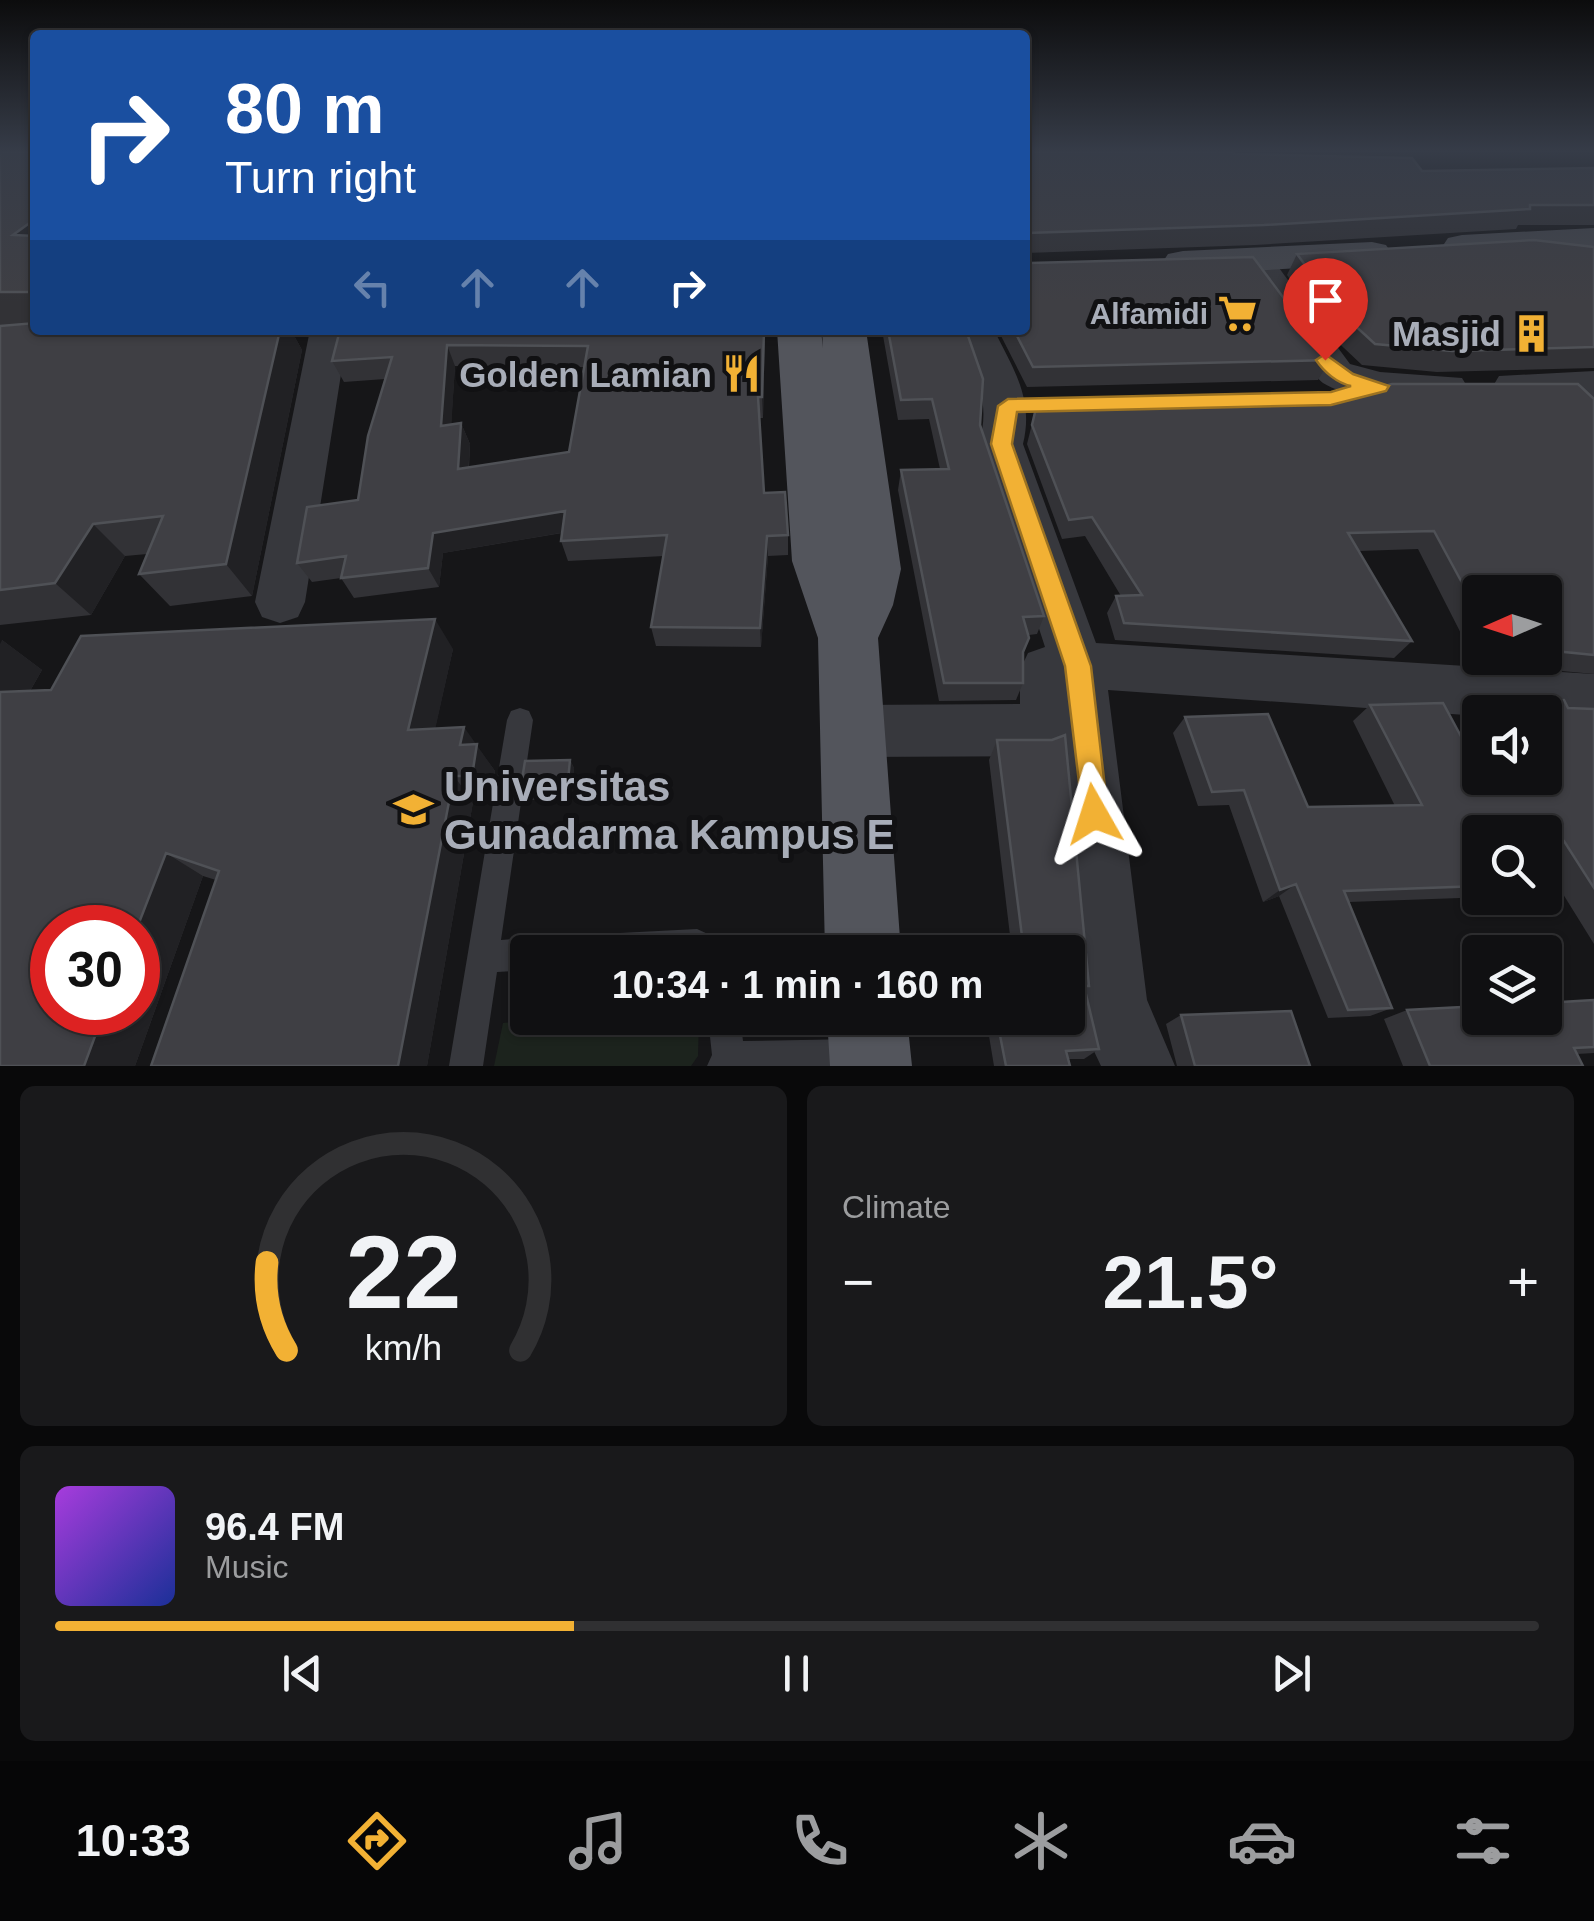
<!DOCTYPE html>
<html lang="en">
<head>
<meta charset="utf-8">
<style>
	:root { --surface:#101012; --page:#19191b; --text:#f1f3f6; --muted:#9c9d9f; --line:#303032; --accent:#f2b134 }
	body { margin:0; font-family:Helvetica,sans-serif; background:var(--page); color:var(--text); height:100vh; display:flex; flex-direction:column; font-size:38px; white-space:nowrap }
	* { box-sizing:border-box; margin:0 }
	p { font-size:32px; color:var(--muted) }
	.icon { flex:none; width:55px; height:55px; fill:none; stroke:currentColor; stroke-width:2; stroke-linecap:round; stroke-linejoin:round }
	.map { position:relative; height:1066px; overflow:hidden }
	.sheet { display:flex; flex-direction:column; gap:20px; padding:20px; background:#09090a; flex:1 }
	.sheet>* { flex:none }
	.top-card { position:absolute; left:30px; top:30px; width:1000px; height:305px; border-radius:10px; box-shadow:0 2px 8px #0004,0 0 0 2px var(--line); background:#1a4fa0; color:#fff; overflow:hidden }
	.needle { width:65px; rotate:267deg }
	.fabs { position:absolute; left:1462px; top:575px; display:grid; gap:20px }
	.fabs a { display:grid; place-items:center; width:100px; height:100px; border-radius:10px; background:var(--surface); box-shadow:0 2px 8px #0004,0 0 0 2px var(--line); font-size:50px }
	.speed { position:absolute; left:30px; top:905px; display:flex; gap:20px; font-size:50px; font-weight:700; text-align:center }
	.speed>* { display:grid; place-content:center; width:130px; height:130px; border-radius:50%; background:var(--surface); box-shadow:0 2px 8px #0004,0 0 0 2px var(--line); line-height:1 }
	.speed .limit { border:15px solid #d22; background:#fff; color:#111 }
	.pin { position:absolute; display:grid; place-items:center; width:85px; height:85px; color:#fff; margin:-102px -42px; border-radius:50% 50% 50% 0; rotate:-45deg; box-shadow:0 0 10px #0007 }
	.pin .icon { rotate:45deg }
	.me { position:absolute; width:110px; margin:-55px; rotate:354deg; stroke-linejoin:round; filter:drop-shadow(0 0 8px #0008) }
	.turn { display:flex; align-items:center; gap:35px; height:210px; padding:0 30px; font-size:45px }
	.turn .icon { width:130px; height:130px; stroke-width:2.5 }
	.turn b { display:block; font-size:70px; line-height:85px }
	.lanes { display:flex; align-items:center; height:95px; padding:0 30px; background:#0003; justify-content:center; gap:50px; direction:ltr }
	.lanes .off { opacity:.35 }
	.big { font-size:75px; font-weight:600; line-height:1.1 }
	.sheet .tile { flex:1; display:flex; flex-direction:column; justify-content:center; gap:15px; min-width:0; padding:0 35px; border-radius:15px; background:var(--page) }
	.sheet .dial { align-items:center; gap:0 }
	.dial svg { height:260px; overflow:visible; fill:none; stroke:var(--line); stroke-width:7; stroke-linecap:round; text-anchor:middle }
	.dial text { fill:var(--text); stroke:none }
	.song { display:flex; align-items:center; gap:30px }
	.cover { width:120px; height:120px; border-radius:15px; background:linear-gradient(135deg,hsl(280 70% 55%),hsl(230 70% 35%)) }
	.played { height:10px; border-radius:5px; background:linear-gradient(90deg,var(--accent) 35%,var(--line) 35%) }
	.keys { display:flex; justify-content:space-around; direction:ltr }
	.heat { display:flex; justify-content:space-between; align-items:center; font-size:55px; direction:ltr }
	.sheet .tiles { flex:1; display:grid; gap:20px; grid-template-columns:1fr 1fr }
	.tile:last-child { grid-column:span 2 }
	.trip { position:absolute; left:510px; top:935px; width:575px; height:100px; border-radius:10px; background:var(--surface); box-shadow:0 2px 8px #0004,0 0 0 2px var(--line); font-weight:600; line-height:100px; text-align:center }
	.dock { display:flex; height:160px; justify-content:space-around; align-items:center; background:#060607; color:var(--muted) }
	.dock .icon { width:70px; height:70px }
	.dock .selected { color:var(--accent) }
	.dock b { font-size:45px; color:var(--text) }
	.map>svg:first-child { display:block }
	.green { fill:#1c231d }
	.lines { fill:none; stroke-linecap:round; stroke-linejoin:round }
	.service { fill:#37383d; fill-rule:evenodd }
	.minor { fill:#37383d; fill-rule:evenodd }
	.secondary { fill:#45474d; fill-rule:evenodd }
	.primary { fill:#53555c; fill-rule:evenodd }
	.wall { fill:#323236; fill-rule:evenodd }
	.shaded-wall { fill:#212124 }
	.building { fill:#3f3f44; stroke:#4f5156; stroke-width:2.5; fill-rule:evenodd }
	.route { fill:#f2b134; stroke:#9d7322; stroke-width:2.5 }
	.labels { text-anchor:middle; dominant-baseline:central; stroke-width:10; stroke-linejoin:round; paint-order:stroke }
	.far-poi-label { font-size:30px; font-weight:bold; fill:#a8adb8; stroke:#111113; text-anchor:end }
	.poi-label { font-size:35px; font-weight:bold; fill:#a8adb8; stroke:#111113; text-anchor:end }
	.near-poi-label { font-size:42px; font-weight:bold; fill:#a8adb8; stroke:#111113; text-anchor:start }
</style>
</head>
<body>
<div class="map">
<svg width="1594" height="1066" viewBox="0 0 1594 1066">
	<rect width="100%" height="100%" fill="#161618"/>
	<path class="green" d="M552 1018H699L698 1056 691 1066H494L503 1023Z"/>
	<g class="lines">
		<path class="service" d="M520 708 529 711 533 720 501 940 528 938 539 943 543 952H528V970L497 972 483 1066H449L507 720 511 711Z
			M697 929 723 941 727 952H546L551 941 562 936Z
			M708 1018H740L743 1041 856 1039 868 1044 873 1056 869 1066H707L712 1055Z"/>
		<path class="minor" d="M1255 250 1268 253 1350 364 1380 372 1462 378 1468 388 1462 398C1428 407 1353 402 1323 383 1309 374 1251 281 1237 261L1242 253Z
			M310 330H348L305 602 298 617 280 623 262 617 255 602Z
			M956 330H994C1014 370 1034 399 1023 444L1096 643 1594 674V724L1545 720V712L1480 716 1108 690 1147 1000 1175 1066H1101L1083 1028 1058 750 1042 756 853 757 833 749 825 731 833 713 853 705 1020 704V670L1028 653 1045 647 979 444C992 399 974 370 956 330Z
			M1594 371V399L1514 400 1499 396 1493 386 1499 376Z"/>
		<path class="secondary" d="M1594 228V252L1462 259 1448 256 1442 247 1448 238 1462 235Z
			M1372 242 1386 245 1392 254 1386 263 1183 275 1168 272 1162 263 1168 254 1183 251Z"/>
		<path class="primary" d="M777 330H821L823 348 822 330H866L901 569 893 605 878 638 901 952H825L818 638 792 561Z
			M827 1018H907L912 1066H830Z"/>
	</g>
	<path class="wall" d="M0 152H35V330H291L302 350 252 596 170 606 139 574 147 554 125 556 91 615 0 625Z
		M1025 152 1234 154 1422 171 1594 168V225H1518L1516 229 1255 245 1026 253V260L1030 263 1330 360 1318 380 1027 387 998 330H1025Z
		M1594 247V368L1437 372 1362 365 1326 331 1287 275 1297 254Z
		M340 330H765L763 418H760L764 493 788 535V555L768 556 761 647 656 646 651 627 664 556 568 561 561 541 562 533 443 553 439 587 354 598 341 578 312 582 297 563 358 500 385 379 344 382 332 361ZM455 366 584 367 569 452 469 468 470 444 461 423 451 425Z
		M882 330H966L980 425 1044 616 1037 634 1029 635V638L1023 654V683L1016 700 939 701 898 490 901 470 940 469 929 419 898 420Z
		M1594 399V674L1476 663 1418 549 1359 551 1412 641 1394 658 1115 640 1107 613 1116 596H1121L1085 536 1062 539 1027 444 1037 404ZM1480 592H1545V658H1480Z
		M2 640 42 670 30 691 51 690 453 649 435 728 475 744 495 771 490 802H473L427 1066H151L216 880 203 876 135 1066H0Z
		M1514 703 1594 709V944L1545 865V832H1480V855L1468 856 1480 879V888L1460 898 1349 902 1392 1008 1370 1016 1328 1018 1279 896 1263 902 1229 805 1198 806 1173 733 1185 717 1308 807 1395 806 1353 721 1370 705 1470 753 1545 778V712H1501Z
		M997 740 1089 986 1085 989 1099 1049 1084 1059H1069L1070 1066H994L988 1030 997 1020H1007V1018H1068V952H1012L989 760Z
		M570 760 574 768 571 799 525 800 520 792Z
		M1594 1000V1053L1577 1054 1583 1066H1403L1384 1019 1407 1010Z
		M1181 1015 1310 1066H1177L1166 1024Z"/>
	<path class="shaded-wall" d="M35 219V263L13 235Z
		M266 330H291L302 350 252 596 226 564Z
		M764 330H765L763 418 762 397Z
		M447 345 455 366 450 447 441 426Z
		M461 423 470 444 467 490 458 469Z
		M565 511 572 531 443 553 439 587 428 568 433 533Z
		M93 524 125 556 91 615 55 583Z
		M767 536 768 556 761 647 760 628Z
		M435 619 453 649 429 757 408 730Z
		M2 640 42 670 12 722 0 714V644Z
		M464 727 495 771 490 802 472 776 460 745Z
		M570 760 574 768 571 799 567 791Z
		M454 776 473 802 427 1066H398Z
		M166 853 203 876 135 1066H84L104 1012H138L137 928Z
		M1296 884 1279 896 1263 902 1280 890Z"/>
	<path class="building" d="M0 152H35V219L13 235 35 236V292H0Z
		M1025 152H1234V154L1412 158 1422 171 1594 168V205H1530V209L1264 225 1027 233 1026 260 1030 263 1253 257 1330 360 1033 367 1014 330H1025Z
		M1534 240 1594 247V347L1452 351 1375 344 1338 310 1297 254Z
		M35 323V330H280L226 564 139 574 163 516 93 524 55 583 0 590V326Z
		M340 330H764L762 397H758L764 493 785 492 788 535 767 536 760 628 651 627 667 535 561 541 565 511 433 533 428 568 341 578 346 556 297 563 307 507 358 500 368 436 392 357 332 361ZM447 345 588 346 569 452 458 469 461 423 441 426Z
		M888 330H966L983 379 980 425 1044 616 1023 617 1029 638 1023 652V683H944L901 470 949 469 932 399 901 400Z
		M1392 384H1578L1594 399V655L1545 650V592H1480V616L1434 531 1348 533 1412 641 1124 623 1116 596 1142 595 1092 517 1069 520 1032 425 1037 404 1344 397Z
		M435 619 408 730 464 727 460 745 477 744 472 776H454L398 1066H151L219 871 166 853 137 928H52V1012H104L84 1066H0V692L51 690 81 636Z
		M1564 700 1568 708 1594 709V888L1564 841H1545V832H1480V843H1462L1480 879V886L1344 891 1392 1008 1348 1010 1296 884 1280 890 1244 790 1212 792 1185 717 1268 714 1308 807 1422 805 1370 705 1443 703 1470 753H1480V778H1545V712H1519L1514 703Z
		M1065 735 1089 986H1084L1099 1049 1066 1051 1070 1066H1006L997 1020 1019 1019V1018H1068V952H1024L997 740H1052Z
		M570 760 567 791 520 792 525 761Z
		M1594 1000V1047L1574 1048 1583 1066H1430L1407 1010 1480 1006V1018H1545V1003Z
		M1291 1011 1310 1066H1195L1181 1015Z"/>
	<linearGradient id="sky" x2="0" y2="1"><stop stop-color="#0c0c0d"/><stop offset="0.5" stop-color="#363c48"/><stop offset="1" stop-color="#363c48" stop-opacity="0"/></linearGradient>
	<rect width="1594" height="302" fill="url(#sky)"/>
	<path class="route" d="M1325 354 1353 374 1389 386 1386 391 1331 405 1017 412 1012 444 1091 666 1108 814 1104 824 1094 828 1084 824 1065 666 991 444 998 406 1008 399 1331 392 1351 386C1337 383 1324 372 1316 360Z"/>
	<defs>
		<symbol id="supermarket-bare" viewBox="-9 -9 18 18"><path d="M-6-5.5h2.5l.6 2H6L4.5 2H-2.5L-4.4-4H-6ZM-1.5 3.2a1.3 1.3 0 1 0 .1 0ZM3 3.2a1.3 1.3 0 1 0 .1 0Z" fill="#f2b134" stroke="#111113" stroke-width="2.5" paint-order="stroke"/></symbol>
		<symbol id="building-bare" viewBox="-9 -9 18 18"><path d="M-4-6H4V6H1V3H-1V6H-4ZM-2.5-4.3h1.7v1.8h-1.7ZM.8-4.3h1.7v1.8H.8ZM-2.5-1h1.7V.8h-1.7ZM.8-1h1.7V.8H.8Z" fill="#f2b134" stroke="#111113" stroke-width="2.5" paint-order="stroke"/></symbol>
		<symbol id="restaurant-bare" viewBox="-9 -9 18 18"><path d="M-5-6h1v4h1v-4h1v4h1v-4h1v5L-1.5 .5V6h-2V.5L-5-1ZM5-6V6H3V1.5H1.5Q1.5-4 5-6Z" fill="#f2b134" stroke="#111113" stroke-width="2.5" paint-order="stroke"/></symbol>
		<symbol id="university-bare" viewBox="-9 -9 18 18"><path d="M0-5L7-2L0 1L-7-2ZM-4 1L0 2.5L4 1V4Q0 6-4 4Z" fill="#f2b134" stroke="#111113" stroke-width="2.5" paint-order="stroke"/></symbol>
	</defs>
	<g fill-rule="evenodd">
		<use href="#supermarket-bare" x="1210" y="286" width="55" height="55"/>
		<use href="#building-bare" x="1504" y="306" width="55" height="55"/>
		<use href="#restaurant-bare" x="714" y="346" width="55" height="55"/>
		<use href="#university-bare" x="386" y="782" width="55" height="55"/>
	</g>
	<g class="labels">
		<g class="far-poi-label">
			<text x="1208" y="313">Alfamidi</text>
		</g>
		<g class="poi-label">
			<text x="1501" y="333">Masjid</text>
			<text x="712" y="374">Golden Lamian</text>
		</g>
		<g class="near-poi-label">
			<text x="444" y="786">Universitas<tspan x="444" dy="48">Gunadarma Kampus E</tspan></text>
		</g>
	</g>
</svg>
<div class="fabs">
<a><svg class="needle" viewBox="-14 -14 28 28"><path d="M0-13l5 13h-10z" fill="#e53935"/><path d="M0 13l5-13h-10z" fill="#9c9d9f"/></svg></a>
<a><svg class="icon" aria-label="sound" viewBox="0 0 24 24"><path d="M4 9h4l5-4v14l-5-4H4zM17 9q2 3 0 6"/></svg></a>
<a><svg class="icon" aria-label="search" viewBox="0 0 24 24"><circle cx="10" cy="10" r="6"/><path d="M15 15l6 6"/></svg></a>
<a><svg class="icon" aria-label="layers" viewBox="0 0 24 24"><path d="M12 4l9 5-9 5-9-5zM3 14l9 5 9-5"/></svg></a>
</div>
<div class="speed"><div class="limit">30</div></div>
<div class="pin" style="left:1325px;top:360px;background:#d93025"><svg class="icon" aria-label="arrive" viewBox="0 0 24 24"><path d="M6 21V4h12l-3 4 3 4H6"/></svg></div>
<svg class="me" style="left:1094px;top:814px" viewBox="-20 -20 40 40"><path d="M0-17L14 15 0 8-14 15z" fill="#f2b134" stroke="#fff" stroke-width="4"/></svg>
<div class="trip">10:34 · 1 min · 160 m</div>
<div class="top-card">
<div class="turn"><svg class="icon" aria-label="right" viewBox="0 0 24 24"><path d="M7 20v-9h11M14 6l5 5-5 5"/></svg><div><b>80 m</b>Turn right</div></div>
<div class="lanes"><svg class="icon off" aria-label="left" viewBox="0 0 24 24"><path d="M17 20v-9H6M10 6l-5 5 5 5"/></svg><svg class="icon off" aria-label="ahead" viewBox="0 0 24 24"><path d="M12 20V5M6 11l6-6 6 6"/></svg><svg class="icon off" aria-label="ahead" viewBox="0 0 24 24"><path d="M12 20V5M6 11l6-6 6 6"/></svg><svg class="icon" aria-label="right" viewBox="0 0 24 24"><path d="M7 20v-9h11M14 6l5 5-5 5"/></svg></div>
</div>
</div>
<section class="sheet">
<div class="tiles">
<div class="tile dial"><svg viewBox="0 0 100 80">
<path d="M14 69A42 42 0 1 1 86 69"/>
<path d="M14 69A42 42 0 0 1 8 42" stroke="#f2b134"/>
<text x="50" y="56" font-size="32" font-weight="700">22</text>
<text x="50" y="72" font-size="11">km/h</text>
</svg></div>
<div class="tile"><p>Climate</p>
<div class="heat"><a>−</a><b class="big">21.5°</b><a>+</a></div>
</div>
<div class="tile">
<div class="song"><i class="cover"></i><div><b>96.4 FM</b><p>Music</p></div></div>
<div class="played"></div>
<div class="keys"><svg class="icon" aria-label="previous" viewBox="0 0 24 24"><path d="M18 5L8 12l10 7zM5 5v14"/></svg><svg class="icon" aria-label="pause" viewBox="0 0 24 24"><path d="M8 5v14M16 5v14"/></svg><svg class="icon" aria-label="next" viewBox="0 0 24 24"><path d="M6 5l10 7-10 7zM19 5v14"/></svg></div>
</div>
</div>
</section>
<nav class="dock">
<b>10:33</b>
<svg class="icon selected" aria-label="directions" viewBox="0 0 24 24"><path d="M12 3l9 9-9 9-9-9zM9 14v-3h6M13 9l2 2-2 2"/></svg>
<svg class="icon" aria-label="music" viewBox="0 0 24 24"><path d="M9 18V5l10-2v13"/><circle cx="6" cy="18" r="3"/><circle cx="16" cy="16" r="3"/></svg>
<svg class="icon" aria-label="phone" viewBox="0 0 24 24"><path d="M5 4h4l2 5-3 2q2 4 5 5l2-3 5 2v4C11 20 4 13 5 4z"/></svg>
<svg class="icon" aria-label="climate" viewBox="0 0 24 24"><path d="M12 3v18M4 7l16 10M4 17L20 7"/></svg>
<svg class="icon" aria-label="car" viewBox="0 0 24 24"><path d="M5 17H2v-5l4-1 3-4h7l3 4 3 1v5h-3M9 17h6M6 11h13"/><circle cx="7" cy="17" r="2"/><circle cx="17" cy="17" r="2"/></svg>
<svg class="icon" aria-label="filters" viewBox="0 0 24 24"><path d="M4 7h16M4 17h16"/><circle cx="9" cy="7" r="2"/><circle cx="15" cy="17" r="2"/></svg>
</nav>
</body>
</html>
